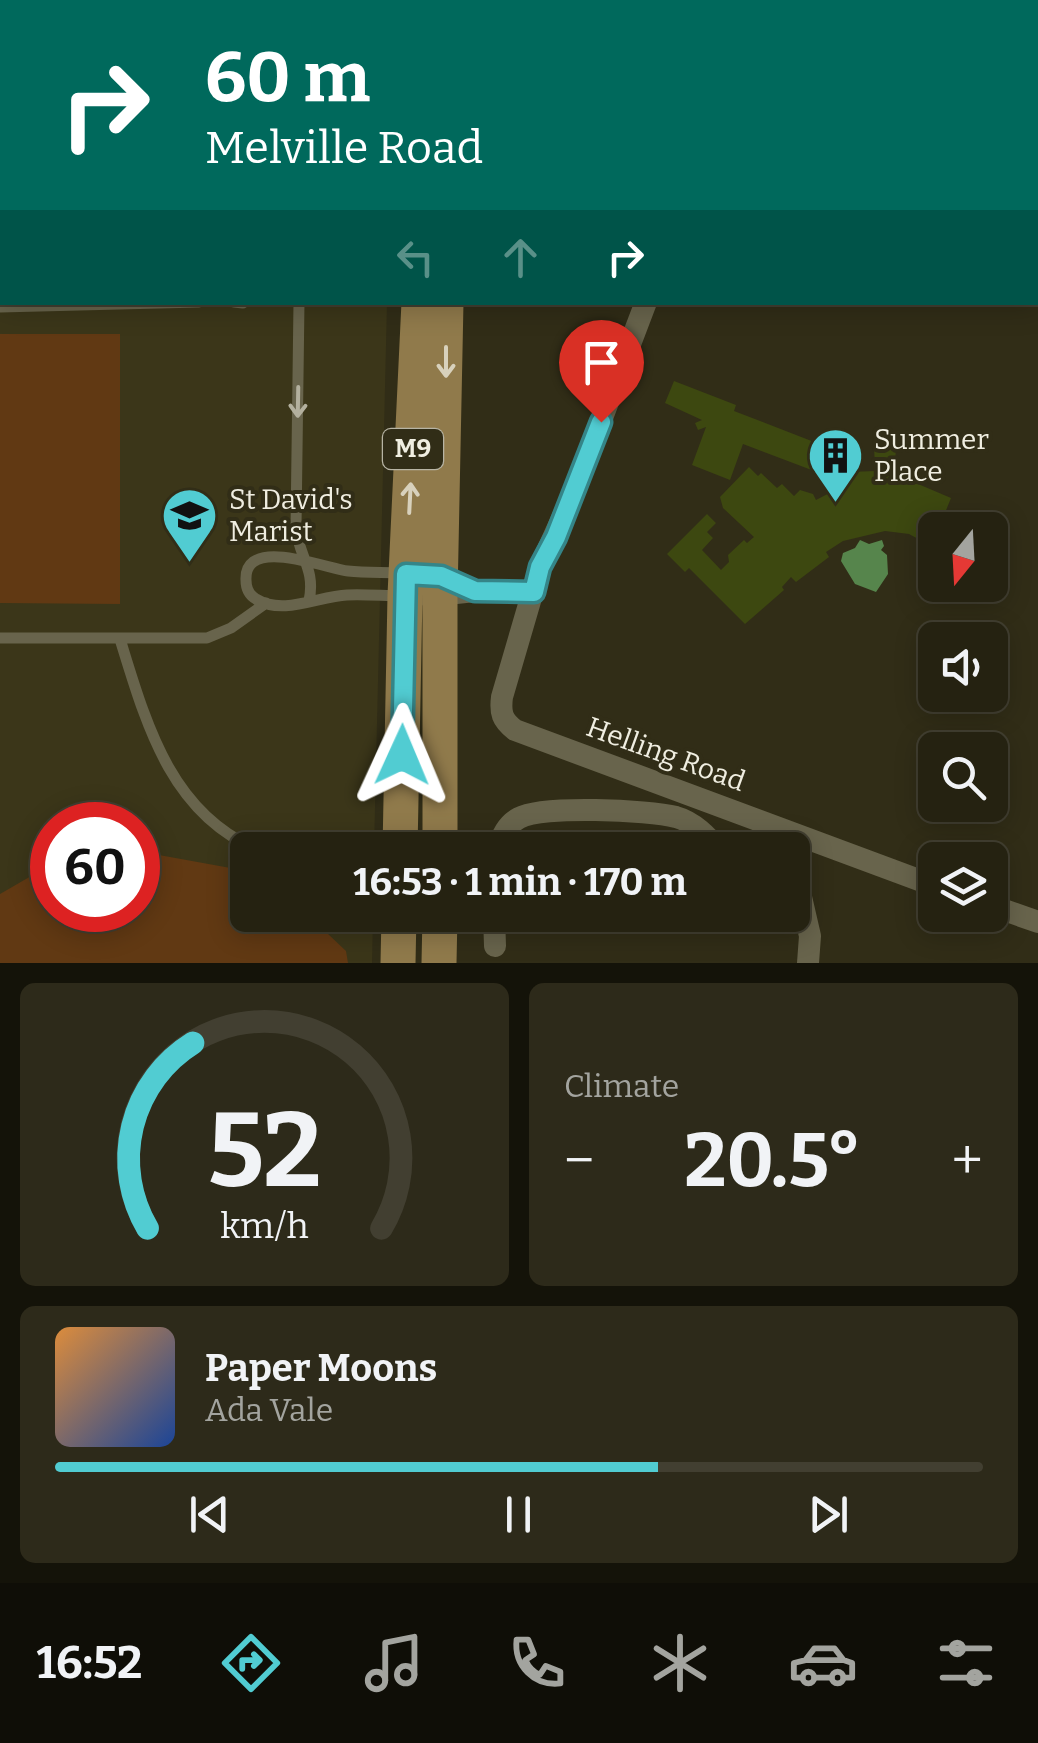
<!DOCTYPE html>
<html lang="en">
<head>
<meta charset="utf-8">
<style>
	:root { --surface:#252211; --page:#2d2a1a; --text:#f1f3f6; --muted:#a3a49f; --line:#423f31; --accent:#51ccd2 }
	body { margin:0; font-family:Bitter,serif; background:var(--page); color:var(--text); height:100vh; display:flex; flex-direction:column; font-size:38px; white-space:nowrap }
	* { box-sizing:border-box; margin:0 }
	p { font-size:32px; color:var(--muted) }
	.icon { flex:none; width:55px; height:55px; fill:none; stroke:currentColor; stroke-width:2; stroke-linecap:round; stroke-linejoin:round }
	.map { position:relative; height:963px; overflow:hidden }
	.sheet { display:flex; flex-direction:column; gap:20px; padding:20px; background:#141309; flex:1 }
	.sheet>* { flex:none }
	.hud { position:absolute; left:0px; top:0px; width:1040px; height:305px; box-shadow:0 5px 25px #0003,0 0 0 2px var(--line); background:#00695c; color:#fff; overflow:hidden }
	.needle { width:65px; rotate:198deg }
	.tools { position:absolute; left:918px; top:512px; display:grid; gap:20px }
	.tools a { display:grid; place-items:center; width:90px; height:90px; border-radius:15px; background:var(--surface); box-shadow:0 5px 25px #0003,0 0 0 2px var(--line); font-size:50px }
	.speed { position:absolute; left:30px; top:802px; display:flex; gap:20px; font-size:50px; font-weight:700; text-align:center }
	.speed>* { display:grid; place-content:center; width:130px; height:130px; border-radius:50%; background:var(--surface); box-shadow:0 5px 25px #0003,0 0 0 2px var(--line); line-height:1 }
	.speed .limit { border:15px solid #d22; background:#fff; color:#111 }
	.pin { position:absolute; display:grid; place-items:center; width:85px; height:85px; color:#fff; margin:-102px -42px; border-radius:50% 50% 50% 0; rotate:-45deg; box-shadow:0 0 10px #0007 }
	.pin .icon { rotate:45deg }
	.me { position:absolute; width:110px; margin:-55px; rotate:1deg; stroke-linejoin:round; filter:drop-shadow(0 0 8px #0008) }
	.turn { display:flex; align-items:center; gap:35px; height:210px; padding:0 40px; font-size:45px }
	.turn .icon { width:130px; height:130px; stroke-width:2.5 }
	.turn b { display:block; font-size:70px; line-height:85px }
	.lanes { display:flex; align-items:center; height:95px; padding:0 40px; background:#0003; justify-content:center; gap:50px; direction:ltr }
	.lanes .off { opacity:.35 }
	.big { font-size:75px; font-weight:700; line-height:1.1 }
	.sheet .card { flex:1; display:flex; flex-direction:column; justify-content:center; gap:15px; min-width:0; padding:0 35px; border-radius:15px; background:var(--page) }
	.sheet .dial { align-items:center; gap:0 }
	.dial svg { height:260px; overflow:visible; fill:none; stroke:var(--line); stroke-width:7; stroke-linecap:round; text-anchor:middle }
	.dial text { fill:var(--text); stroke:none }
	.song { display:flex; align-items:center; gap:30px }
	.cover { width:120px; height:120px; border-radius:15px; background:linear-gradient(135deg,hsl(30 70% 55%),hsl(220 70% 35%)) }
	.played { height:10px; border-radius:5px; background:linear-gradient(90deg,var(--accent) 65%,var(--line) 65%) }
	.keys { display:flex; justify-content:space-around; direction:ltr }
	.heat { display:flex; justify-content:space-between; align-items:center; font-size:55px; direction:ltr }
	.sheet .tiles { flex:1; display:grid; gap:20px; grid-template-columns:1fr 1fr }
	.card:last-child { grid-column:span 2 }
	.trip { position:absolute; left:230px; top:832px; width:580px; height:100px; border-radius:15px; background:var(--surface); box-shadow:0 5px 25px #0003,0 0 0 2px var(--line); font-weight:700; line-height:100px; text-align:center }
	.tab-bar { display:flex; height:160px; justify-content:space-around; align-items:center; background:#0f0e07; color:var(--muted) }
	.tab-bar .icon { width:70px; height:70px }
	.tab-bar .active { color:var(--accent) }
	.tab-bar b { font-size:45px; color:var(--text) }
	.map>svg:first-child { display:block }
	.built { fill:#3b3619; fill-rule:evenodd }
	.green { fill:#613913 }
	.water { fill:#56854c }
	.building { fill:#3d4810 }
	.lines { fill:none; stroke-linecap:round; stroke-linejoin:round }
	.path { stroke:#817e6c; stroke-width:4; stroke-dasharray:10 5; stroke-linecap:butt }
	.lane { stroke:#68644c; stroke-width:11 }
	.street { stroke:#68644c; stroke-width:22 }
	.primary { stroke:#907a4b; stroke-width:35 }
	.oneway { stroke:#d8d1bc }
	.oneway2 { stroke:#b3b09e }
	.route-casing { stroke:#358588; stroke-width:25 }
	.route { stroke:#51ccd2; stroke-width:18 }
	.labels { text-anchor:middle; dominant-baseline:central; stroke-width:8; stroke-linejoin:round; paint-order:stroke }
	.shield { fill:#312d17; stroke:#b7b4a4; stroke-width:2.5 }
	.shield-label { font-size:25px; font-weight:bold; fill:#f0eee1 }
	.poi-label { font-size:28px; fill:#f0eee1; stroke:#312d17; text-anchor:start }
	.street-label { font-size:28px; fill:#f0eee1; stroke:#312d17 }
</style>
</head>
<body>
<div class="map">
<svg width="1038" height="963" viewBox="0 0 1038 963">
	<rect width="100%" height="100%" fill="#312d17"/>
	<path class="built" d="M0 0H393L2 2V302L387 303 374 850H248V915H373L372 963H0ZM52 825H138V910H52Z"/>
	<path class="green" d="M0 334H120V604L0 603Z
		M148 853 247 871 248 915H308L346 951 348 963H0V894L52 864V910H138V854Z"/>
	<path class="water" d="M860 540 869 544 882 540 884 546 881 550 887 555 888 574 876 592 855 584 841 561 843 553 855 548Z"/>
	<path class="building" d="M674 381 736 405 734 411 845 454 840 468 850 472 875 471 874 444 896 443 895 471 904 472V478L951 498 938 530H935V538L925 534 922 541 909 534 885 531 843 541 826 552 829 557 796 582 791 577 782 587 784 590 745 624 689 568 685 572 667 554 707 514 716 523 707 532 713 538 702 550 721 570 729 562 728 555 744 540 747 543 754 537 723 508 720 497 749 467 758 476 761 473 777 488 782 484 794 496 800 490 813 494 816 500 841 487 838 480 743 444 730 480 692 465 706 427 698 430 695 423 702 420 665 403Z"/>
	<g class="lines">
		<path class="path" d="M0 146H2
			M0 209 2 214
			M0 218H2"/>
		<path class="lane" d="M299 2V0
			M234 302 243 303
			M299 302 296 527C298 556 316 568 309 601
			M0 307 199 302
			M402 596C384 596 365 594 347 595 319 596 283 616 256 599 249 595 246 588 246 580 244 535 327 569 348 571 366 573 384 572 402 573
			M0 638H207L231 628 266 603
			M120 639C146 723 170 813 258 850"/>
		<path class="street" d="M980 0 987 2
			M760 2 761 0
			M646 302 573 494 540 567 502 697C500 713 502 720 515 730L935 886
			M428 596 475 591 534 592
			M498 850C501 837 506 825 519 818 542 805 648 810 676 817 694 822 707 836 719 850
			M792 858 810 936 808 963
			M990 905 1038 922
			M494 915 495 946
			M707 921H786"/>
		<path class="primary" d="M419 2V0
			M446 2V0
			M400 850 405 595 419 302
			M440 850V597L446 302
			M398 963 399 915
			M439 963 440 915"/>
	</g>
	<defs><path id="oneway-shaft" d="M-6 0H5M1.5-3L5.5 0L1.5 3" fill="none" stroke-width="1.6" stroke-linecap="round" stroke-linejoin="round" transform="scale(2.5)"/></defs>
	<g class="oneway">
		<use href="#oneway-shaft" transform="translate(446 362) rotate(90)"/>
		<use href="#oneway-shaft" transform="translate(410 498) rotate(-87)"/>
	</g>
	<use class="oneway2" href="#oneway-shaft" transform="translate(298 402) rotate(91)"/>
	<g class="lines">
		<defs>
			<path id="route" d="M402 755 406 574 441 576 475 591 534 592 540 567 556 537 601 422"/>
		</defs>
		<use href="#route" class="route-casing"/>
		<use href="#route" class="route"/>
	</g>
	<defs>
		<symbol id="building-pin" viewBox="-11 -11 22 30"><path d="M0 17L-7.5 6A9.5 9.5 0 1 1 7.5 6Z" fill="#51ccd2" stroke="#312d17"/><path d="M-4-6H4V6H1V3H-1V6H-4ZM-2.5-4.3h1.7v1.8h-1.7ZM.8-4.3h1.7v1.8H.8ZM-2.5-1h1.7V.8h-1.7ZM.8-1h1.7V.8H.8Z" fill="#111"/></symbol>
		<symbol id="school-pin" viewBox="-11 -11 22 30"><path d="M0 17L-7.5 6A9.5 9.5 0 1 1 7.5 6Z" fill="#51ccd2" stroke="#312d17"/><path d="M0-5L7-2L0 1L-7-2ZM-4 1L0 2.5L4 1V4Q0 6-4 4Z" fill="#111"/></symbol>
	</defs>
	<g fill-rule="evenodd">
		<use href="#building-pin" x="804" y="424" width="63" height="86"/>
		<use href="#school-pin" x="158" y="484" width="63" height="86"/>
	</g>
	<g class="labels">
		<rect class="shield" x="383" y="429" width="60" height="40" rx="8"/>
		<g class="shield-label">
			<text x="413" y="449">M9</text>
		</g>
		<g class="poi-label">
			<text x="874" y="439">Summer<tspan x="874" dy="32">Place</tspan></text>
			<text x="229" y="499">St David's<tspan x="229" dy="32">Marist</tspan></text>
		</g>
		<g class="street-label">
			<text transform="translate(666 754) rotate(20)">Helling Road</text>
		</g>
	</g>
</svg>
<div class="tools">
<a><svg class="needle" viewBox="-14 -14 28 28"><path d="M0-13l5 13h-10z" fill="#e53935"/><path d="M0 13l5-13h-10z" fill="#a3a49f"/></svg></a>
<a><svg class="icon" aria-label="sound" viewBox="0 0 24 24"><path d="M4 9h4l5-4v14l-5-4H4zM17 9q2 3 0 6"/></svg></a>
<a><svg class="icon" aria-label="search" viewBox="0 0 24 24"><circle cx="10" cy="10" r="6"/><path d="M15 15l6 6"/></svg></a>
<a><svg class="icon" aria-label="layers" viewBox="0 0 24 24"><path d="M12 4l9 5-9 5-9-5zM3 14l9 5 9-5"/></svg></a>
</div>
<div class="speed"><div class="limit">60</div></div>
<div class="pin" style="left:601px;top:422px;background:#d93025"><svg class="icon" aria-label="arrive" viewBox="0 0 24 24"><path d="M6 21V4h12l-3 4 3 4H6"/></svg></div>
<svg class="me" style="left:402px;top:755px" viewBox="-20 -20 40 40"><path d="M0-17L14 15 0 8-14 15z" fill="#51ccd2" stroke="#fff" stroke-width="4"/></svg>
<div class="trip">16:53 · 1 min · 170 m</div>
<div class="hud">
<div class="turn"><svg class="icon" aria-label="right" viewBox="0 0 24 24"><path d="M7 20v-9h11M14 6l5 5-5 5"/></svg><div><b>60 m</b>Melville Road</div></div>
<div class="lanes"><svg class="icon off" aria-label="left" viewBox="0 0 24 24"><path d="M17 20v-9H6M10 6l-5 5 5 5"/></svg><svg class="icon off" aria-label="ahead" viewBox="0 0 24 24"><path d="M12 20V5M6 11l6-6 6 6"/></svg><svg class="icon" aria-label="right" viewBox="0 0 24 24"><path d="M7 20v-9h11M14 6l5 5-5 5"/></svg></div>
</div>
</div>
<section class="sheet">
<div class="tiles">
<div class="card dial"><svg viewBox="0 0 100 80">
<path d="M14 69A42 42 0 1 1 86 69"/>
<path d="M14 69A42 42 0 0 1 28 12" stroke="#51ccd2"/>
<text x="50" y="56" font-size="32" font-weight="700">52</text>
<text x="50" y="72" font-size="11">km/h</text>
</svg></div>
<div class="card"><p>Climate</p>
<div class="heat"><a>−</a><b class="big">20.5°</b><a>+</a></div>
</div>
<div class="card">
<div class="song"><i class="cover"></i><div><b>Paper Moons</b><p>Ada Vale</p></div></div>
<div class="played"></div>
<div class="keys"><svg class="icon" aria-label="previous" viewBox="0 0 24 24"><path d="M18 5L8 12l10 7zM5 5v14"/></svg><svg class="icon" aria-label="pause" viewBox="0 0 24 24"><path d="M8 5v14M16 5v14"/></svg><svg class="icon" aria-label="next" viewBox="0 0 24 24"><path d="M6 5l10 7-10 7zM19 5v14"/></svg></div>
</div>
</div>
</section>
<nav class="tab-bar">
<b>16:52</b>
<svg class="icon active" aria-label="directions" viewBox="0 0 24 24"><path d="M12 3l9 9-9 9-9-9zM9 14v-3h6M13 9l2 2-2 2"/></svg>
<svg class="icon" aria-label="music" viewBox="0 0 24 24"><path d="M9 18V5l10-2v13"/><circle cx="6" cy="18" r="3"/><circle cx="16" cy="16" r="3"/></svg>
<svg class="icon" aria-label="phone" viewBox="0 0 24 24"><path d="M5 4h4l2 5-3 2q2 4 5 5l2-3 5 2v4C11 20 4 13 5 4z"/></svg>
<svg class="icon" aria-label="climate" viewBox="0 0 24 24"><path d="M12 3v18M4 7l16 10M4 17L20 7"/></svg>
<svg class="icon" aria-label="car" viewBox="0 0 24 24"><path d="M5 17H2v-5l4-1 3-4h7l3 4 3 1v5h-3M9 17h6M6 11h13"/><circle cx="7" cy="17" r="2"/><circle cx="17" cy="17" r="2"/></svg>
<svg class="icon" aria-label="filters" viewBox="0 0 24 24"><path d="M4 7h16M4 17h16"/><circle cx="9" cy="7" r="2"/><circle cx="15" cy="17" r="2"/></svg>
</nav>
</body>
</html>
